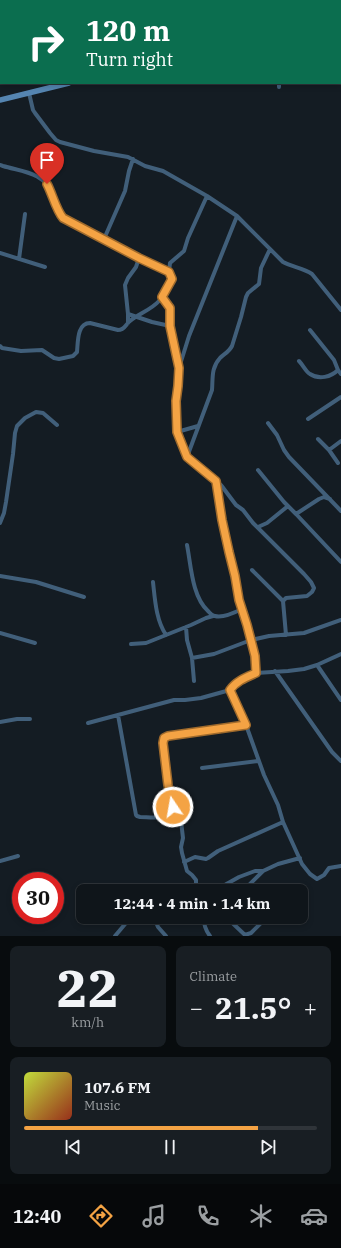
<!DOCTYPE html>
<html lang="en">
<head>
<meta charset="utf-8">
<style>
	:root { --surface:#0f151a; --page:#181e23; --text:#f1f3f6; --muted:#9b9fa2; --line:#2f3439; --accent:#f4a344 }
	body { margin:0; font-family:"IBM Plex Serif",serif; background:var(--page); color:var(--text); height:100vh; display:flex; flex-direction:column; font-size:15px; white-space:nowrap }
	* { box-sizing:border-box; margin:0 }
	p { font-size:13px; color:var(--muted) }
	.icon { flex:none; width:22px; height:22px; fill:none; stroke:currentColor; stroke-width:2; stroke-linecap:round; stroke-linejoin:round }
	.map { position:relative; height:936px; overflow:hidden }
	.panel { display:flex; flex-direction:column; gap:10px; padding:10px; background:#080c0e; flex:1 }
	.panel>* { flex:none }
	.guide { position:absolute; left:0px; top:0px; width:341px; height:84px; box-shadow:0 2px 6px #0003,0 0 0 1px var(--line); background:#0b6e4f; color:#fff; overflow:hidden }
	.speed { position:absolute; left:12px; top:872px; display:flex; gap:8px; font-size:20px; font-weight:700; text-align:center }
	.speed>* { display:grid; place-content:center; width:52px; height:52px; border-radius:50%; background:var(--surface); box-shadow:0 2px 6px #0003,0 0 0 1px var(--line); line-height:1 }
	.speed .limit { border:6px solid #d22; background:#fff; color:#111 }
	.pin { position:absolute; display:grid; place-items:center; width:34px; height:34px; color:#fff; margin:-41px -17px; border-radius:50% 50% 50% 0; rotate:-45deg; box-shadow:0 0 4px #0007 }
	.pin .icon { rotate:45deg }
	.me { position:absolute; width:44px; margin:-22px; rotate:348deg; stroke-linejoin:round; filter:drop-shadow(0 0 3px #0008) }
	.turn { display:flex; align-items:center; gap:14px; height:84px; padding:0 20px; font-size:18px }
	.turn .icon { width:52px; height:52px; stroke-width:2.5 }
	.turn b { display:block; font-size:28px; line-height:34px }
	.big { font-size:30px; font-weight:800; line-height:1.1 }
	.panel .card { flex:1; display:flex; flex-direction:column; justify-content:center; gap:6px; min-width:0; padding:0 14px; border-radius:8px; background:var(--page) }
	.panel .dial { align-items:center; gap:0 }
	.dial b { font-size:52px; line-height:1 }
	.song { display:flex; align-items:center; gap:12px }
	.cover { width:48px; height:48px; border-radius:6px; background:linear-gradient(135deg,hsl(70 70% 55%),hsl(10 70% 35%)) }
	.played { height:4px; border-radius:2px; background:linear-gradient(90deg,var(--accent) 80%,var(--line) 80%) }
	.keys { display:flex; justify-content:space-around; direction:ltr }
	.heat { display:flex; justify-content:space-between; align-items:center; font-size:22px; direction:ltr }
	.panel .tiles { flex:1; display:grid; gap:10px; grid-template-columns:1fr 1fr }
	.card:last-child { grid-column:span 2 }
	.trip { position:absolute; left:76px; top:884px; width:232px; height:40px; border-radius:8px; background:var(--surface); box-shadow:0 2px 6px #0003,0 0 0 1px var(--line); font-weight:800; line-height:40px; text-align:center }
	.dock { display:flex; height:64px; justify-content:space-around; align-items:center; background:#06080a; color:var(--muted) }
	.dock .icon { width:28px; height:28px }
	.dock .current { color:var(--accent) }
	.dock b { font-size:18px; color:var(--text) }
	.map>svg:first-child { display:block }
	.lines { fill:none; stroke-linecap:round; stroke-linejoin:round }
	.street { stroke:#415f7a; stroke-width:4 }
	.secondary { stroke:#5585b1; stroke-width:5.5 }
	.route-casing { stroke:#9f6a2c; stroke-width:10 }
	.route { stroke:#f4a344; stroke-width:7 }
</style>
</head>
<body>
<div class="map">
<svg width="341" height="936" viewBox="0 0 341 936">
	<rect width="100%" height="100%" fill="#141c23"/>
	<g class="lines">
		<path class="street" d="M2 0V1
			M33 0 34 1
			M200 1 201 0
			M0 54 1 52
			M0 68 1 70
			M0 77 1 76
			M279 87V83
			M29 93 33 110 35 113 50 133 56 140 60 142 94 151 128 157 145 166 163 171 207 196 237 216 283 262C292 267 303 268 312 274L341 310
			M133 159 129 171 125 191 104 239 139 258 169 272
			M0 165 3 166C23 172 44 172 53 195 56 202 58 211 63 218L104 239
			M237 216 189 336 179 368 178 386 176 401 177 432 187 457 198 467 221 485 236 505 243 510 253 523 304 574 311 582 314 588 312 592 307 596 286 598 283 601 286 635
			M0 253 45 267
			M19 259 25 214
			M162 297 170 308V326L179 367
			M128 314 152 322 170 326
			M128 323V314L125 285 128 278 136 267 139 258
			M310 330 334 360 338 370 341 374
			M0 346 2 348 21 351 42 350 54 358 59 359 73 356 77 352C78 342 77 323 90 323L118 330C125 330 125 325 130 321 138 314 151 310 159 301 164 296 169 286 171 279L169 272 170 263 184 251 188 238 207 196
			M299 361C303 365 306 372 310 374 319 380 331 377 338 370
			M308 419 341 397
			M268 423 277 435 284 450 289 457 341 511
			M177 432 198 426
			M318 439 329 450 338 463
			M329 450 341 441
			M187 457 212 390C213 378 211 368 220 358 224 354 229 352 232 346L241 317 246 297 248 293 259 284 261 268 270 249
			M258 470 284 502 296 514 319 499 324 497 330 499
			M296 514 341 562
			M0 523 4 513 6 502 13 454 15 433 17 426 25 418 36 412 43 413 57 425
			M258 527 267 523 288 506
			M187 545C191 565 192 597 208 611 210 613 212 616 215 616 222 618 236 612 242 609
			M252 570 283 601
			M0 576 36 582 84 597
			M153 582C155 600 156 620 166 635
			M186 627 187 640 192 658 194 681
			M0 633 35 643
			M131 644 146 643 191 625 206 618 213 616
			M192 658 214 654 251 640 247 625 239 600 235 576 222 520 216 482
			M317 665 341 700
			M275 671 332 752 341 761
			M256 673 255 656 251 640 269 636 304 633 341 620
			M230 690 246 725 264 775 278 805 283 822 302 864 310 874 317 879 324 875 329 868 341 866
			M118 715 136 815 137 816 140 817C150 817 168 820 173 811L168 785 163 743 164 738 168 736 190 732 246 725
			M0 722 17 719H30
			M88 723 174 700H185L201 698 230 690 234 685 246 677 256 673 288 671 304 669 317 665 341 654
			M202 768 258 761
			M173 811 181 821 183 838 181 847 182 853 187 871 192 875 196 880V891
			M0 861 18 856
			M184 862 195 857 206 859 208 858 218 851 283 822
			M214 891 239 877 255 871H263L278 864 300 858
			M243 891 263 871
			M154 917 158 927 166 936
			M204 917C203 923 206 931 210 936
			M226 917 245 935 251 933 267 917
			M115 936 131 917"/>
		<path class="secondary" d="M340 25H341
			M0 100 69 83"/>
	</g>
	<g class="lines">
		<defs>
			<path id="route" d="M47 184C52 193 56 210 63 218L139 258 169 272 172 279 162 297 170 308V326L179 368 178 386 176 401 177 432 187 457 216 481 222 520 229 552 235 576 239 600 247 625 255 656 256 673C247 677 236 681 230 690L246 725 168 736 164 738 163 743 168 785 173 807"/>
		</defs>
		<use href="#route" class="route-casing"/>
		<use href="#route" class="route"/>
	</g>
</svg>
<div class="speed"><div class="limit">30</div></div>
<div class="pin" style="left:47px;top:184px;background:#d93025"><svg class="icon" aria-label="arrive" viewBox="0 0 24 24"><path d="M6 21V4h12l-3 4 3 4H6"/></svg></div>
<svg class="me" style="left:173px;top:807px" viewBox="-20 -20 40 40"><circle r="17" fill="#f4a344" stroke="#fff" stroke-width="3"/><path d="M0-11L8 9 0 5-8 9z" fill="#fff"/></svg>
<div class="trip">12:44 · 4 min · 1.4 km</div>
<div class="guide">
<div class="turn"><svg class="icon" aria-label="right" viewBox="0 0 24 24"><path d="M7 20v-9h11M14 6l5 5-5 5"/></svg><div><b>120 m</b>Turn right</div></div>
</div>
</div>
<section class="panel">
<div class="tiles">
<div class="card dial"><b>22</b><p>km/h</p></div>
<div class="card"><p>Climate</p>
<div class="heat"><a>−</a><b class="big">21.5°</b><a>+</a></div>
</div>
<div class="card">
<div class="song"><i class="cover"></i><div><b>107.6 FM</b><p>Music</p></div></div>
<div class="played"></div>
<div class="keys"><svg class="icon" aria-label="previous" viewBox="0 0 24 24"><path d="M18 5L8 12l10 7zM5 5v14"/></svg><svg class="icon" aria-label="pause" viewBox="0 0 24 24"><path d="M8 5v14M16 5v14"/></svg><svg class="icon" aria-label="next" viewBox="0 0 24 24"><path d="M6 5l10 7-10 7zM19 5v14"/></svg></div>
</div>
</div>
</section>
<nav class="dock">
<b>12:40</b>
<svg class="icon current" aria-label="directions" viewBox="0 0 24 24"><path d="M12 3l9 9-9 9-9-9zM9 14v-3h6M13 9l2 2-2 2"/></svg>
<svg class="icon" aria-label="music" viewBox="0 0 24 24"><path d="M9 18V5l10-2v13"/><circle cx="6" cy="18" r="3"/><circle cx="16" cy="16" r="3"/></svg>
<svg class="icon" aria-label="phone" viewBox="0 0 24 24"><path d="M5 4h4l2 5-3 2q2 4 5 5l2-3 5 2v4C11 20 4 13 5 4z"/></svg>
<svg class="icon" aria-label="climate" viewBox="0 0 24 24"><path d="M12 3v18M4 7l16 10M4 17L20 7"/></svg>
<svg class="icon" aria-label="car" viewBox="0 0 24 24"><path d="M5 17H2v-5l4-1 3-4h7l3 4 3 1v5h-3M9 17h6M6 11h13"/><circle cx="7" cy="17" r="2"/><circle cx="17" cy="17" r="2"/></svg>
</nav>
</body>
</html>
